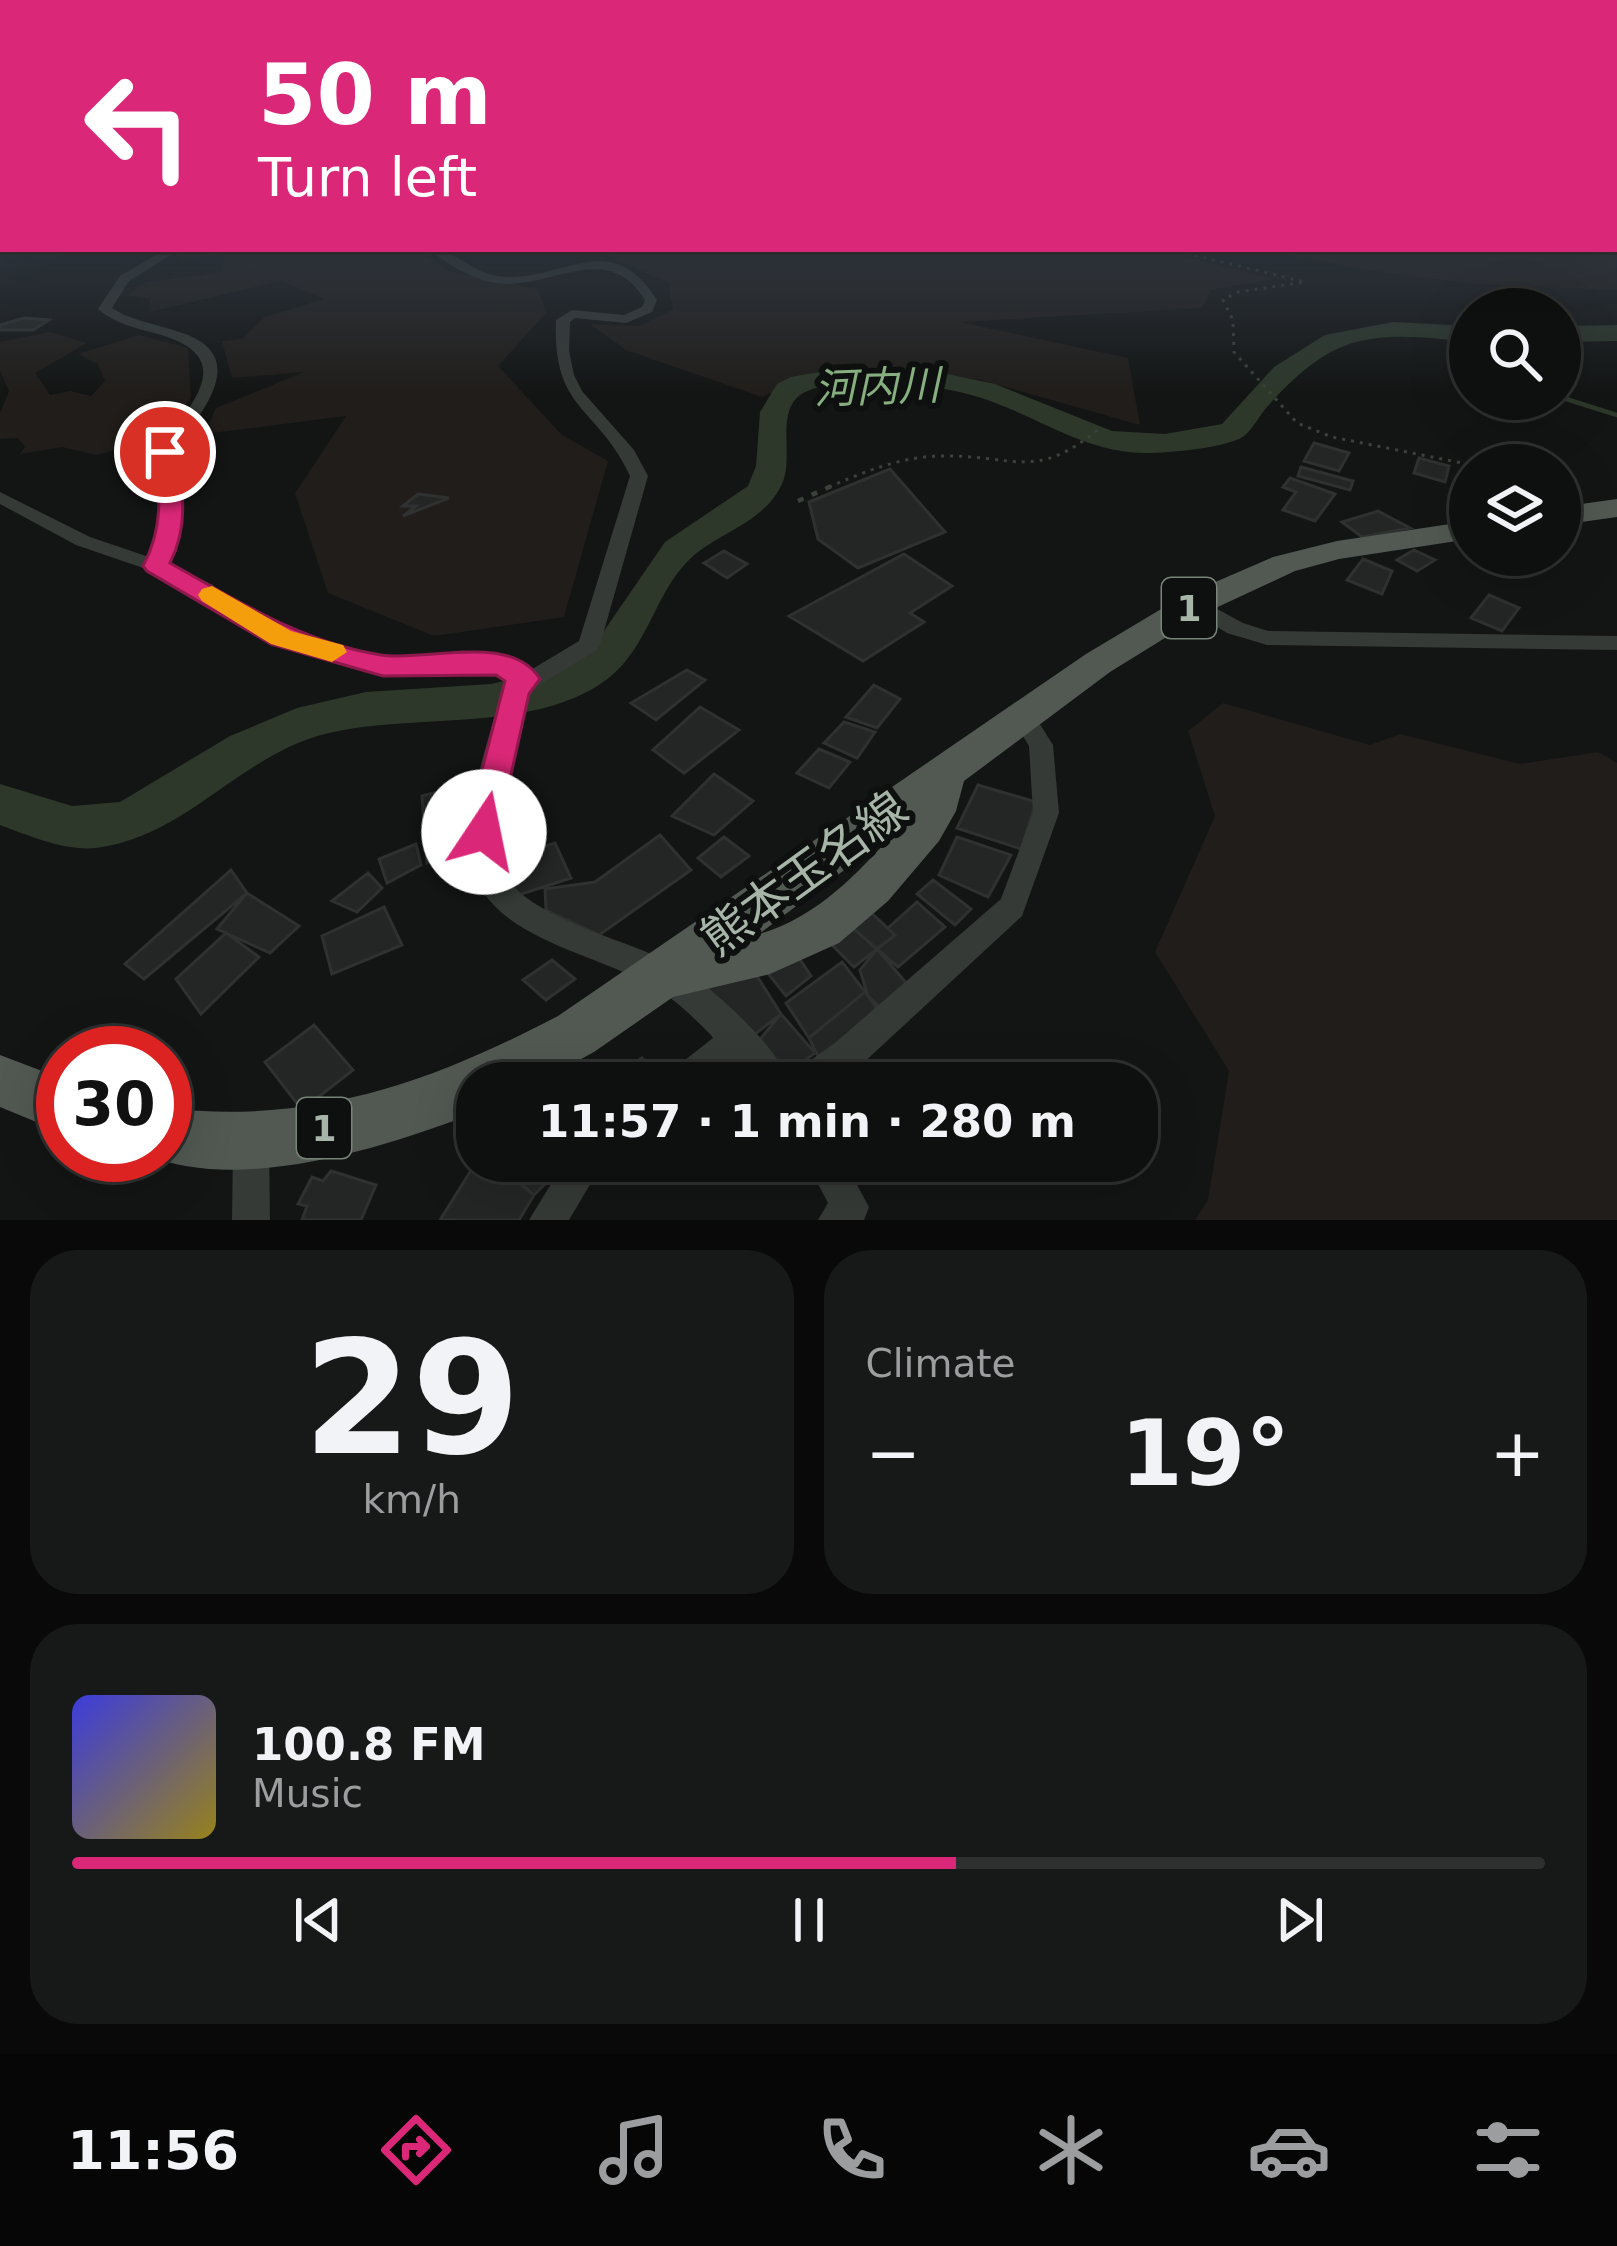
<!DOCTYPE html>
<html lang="en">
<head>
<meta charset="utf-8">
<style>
	:root { --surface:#0e100f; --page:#171918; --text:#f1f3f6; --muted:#9b9d9e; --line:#2e302f; --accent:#db2777 }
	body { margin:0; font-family:"DejaVu Sans","Noto Sans JP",sans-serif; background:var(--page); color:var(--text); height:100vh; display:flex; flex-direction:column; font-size:45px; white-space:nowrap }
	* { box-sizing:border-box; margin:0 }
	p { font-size:39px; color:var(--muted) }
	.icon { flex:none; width:66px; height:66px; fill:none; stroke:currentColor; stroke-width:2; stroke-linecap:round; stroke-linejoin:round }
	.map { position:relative; height:1220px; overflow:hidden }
	.details { display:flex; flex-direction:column; gap:30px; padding:30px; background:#080908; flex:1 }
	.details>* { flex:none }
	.top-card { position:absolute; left:0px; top:0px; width:1617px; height:252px; box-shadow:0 12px 48px #0002,0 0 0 3px var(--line); background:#db2777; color:#fff; overflow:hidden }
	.fabs { position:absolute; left:1449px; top:288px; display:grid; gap:24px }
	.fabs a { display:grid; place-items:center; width:132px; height:132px; border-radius:50%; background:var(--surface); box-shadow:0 12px 48px #0002,0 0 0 3px var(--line); font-size:60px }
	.speed { position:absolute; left:36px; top:1026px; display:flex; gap:24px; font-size:60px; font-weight:700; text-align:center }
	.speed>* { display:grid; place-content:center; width:156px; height:156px; border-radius:50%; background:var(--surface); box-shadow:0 12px 48px #0002,0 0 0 3px var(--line); line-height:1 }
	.speed .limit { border:18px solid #d22; background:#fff; color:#111 }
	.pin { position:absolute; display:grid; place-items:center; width:102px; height:102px; color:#fff; margin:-51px; border:6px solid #fff; border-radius:50%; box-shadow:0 3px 12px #0007 }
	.me { position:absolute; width:132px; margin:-66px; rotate:11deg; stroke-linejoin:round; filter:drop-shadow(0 0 9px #0008) }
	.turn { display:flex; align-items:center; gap:42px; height:252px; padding:0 60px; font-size:54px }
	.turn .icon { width:156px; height:156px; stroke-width:2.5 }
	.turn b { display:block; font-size:84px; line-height:102px }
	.big { font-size:90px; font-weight:600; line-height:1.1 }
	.details .widget { flex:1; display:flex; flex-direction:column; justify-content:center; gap:18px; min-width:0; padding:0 42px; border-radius:48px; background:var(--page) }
	.details .dial { align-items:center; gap:0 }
	.dial b { font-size:156px; line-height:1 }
	.song { display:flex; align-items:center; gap:36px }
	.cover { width:144px; height:144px; border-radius:18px; background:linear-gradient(135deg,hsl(240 70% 55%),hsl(50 70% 35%)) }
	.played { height:12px; border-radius:6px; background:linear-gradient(90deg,var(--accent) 60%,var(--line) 60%) }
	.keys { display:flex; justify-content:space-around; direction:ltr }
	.heat { display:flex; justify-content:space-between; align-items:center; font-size:66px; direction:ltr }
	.details .tiles { flex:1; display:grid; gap:30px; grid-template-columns:1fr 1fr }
	.widget:last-child { grid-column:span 2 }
	.trip { position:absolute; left:456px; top:1062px; width:702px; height:120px; border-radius:48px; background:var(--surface); box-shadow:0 12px 48px #0002,0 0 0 3px var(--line); font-weight:600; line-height:120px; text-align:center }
	.tab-bar { display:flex; height:192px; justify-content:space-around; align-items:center; background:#060606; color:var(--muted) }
	.tab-bar .icon { width:84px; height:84px }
	.tab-bar .active { color:var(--accent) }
	.tab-bar b { font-size:54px; color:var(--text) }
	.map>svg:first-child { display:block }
	.green { fill:#201d1a }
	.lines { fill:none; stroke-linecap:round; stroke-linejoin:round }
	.stream { stroke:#2d382b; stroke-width:4.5 }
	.river { fill:#2d382b; fill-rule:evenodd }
	.building { fill:#232624; stroke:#2e312f; stroke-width:3 }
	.path-far1 { stroke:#3b413b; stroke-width:3; stroke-dasharray:3 6; stroke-linecap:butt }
	.path { stroke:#3b413b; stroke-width:4.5; stroke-dasharray:6 9; stroke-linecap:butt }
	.minor { fill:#353a36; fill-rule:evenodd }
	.primary { fill:#515952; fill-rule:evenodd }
	.route { fill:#db2777; stroke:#8e194d; stroke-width:3 }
	.slow { fill:#f59e0b }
	.labels { text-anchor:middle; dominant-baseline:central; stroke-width:12; stroke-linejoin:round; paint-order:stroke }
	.shield { fill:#0e100f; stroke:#788479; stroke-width:3 }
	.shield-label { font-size:36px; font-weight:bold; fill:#a6b5a7 }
	.water-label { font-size:42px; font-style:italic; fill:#86ae7f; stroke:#0e100f }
	.near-street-label { font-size:48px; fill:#a6b5a7; stroke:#0e100f }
</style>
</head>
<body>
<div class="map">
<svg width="1617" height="1220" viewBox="0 0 1617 1220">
	<rect width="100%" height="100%" fill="#131514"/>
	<path class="green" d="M1614 224 1617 289C1499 289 1383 278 1268 249H1614Z
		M190 249H419L445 270 538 289 546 313 498 366 562 435 608 461 564 617 434 636 328 593 295 493 346 416 204 434 216 408 304 372 232 378 222 341 242 339 265 317 324 299 281 281 149 312 150 299 128 295 147 282 219 273 226 254 177 259Z
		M608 249H1156L1275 279 1211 290 1202 308 960 322 1128 358 1140 425 977 379 830 366 762 397 626 350 590 324 639 326 673 309 668 282 616 260Z
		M50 332 87 343 35 373 50 395 71 391 91 396 105 381 98 364 78 354 139 335 188 348 191 398 154 441 96 455 62 447 20 454 25 447 18 438 0 439V413L9 391 0 371V342Z
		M1223 703 1370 745 1400 734 1520 764 1598 752 1617 763V1220H1195L1208 1200 1229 1071 1155 952 1215 816 1188 731Z"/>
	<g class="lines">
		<path class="stream" d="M1560 397 1617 415"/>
		<path class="river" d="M1393 322 1470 326V342C1429 338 1383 331 1344 346 1314 358 1288 383 1267 407 1259 416 1253 429 1244 436 1227 448 1168 453 1146 453 1090 453 1044 421 993 402 954 387 909 383 868 383 847 383 824 383 805 392 773 408 795 456 782 484 763 525 715 532 686 563 655 596 647 646 611 676 538 736 409 711 321 735 238 758 185 837 96 848 64 851 30 836 0 825V784L72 806 120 802 230 736 297 708 366 692 491 684 559 669 595 644 665 542 748 486 756 466 760 412 777 384 791 377 847 367 933 371 995 384 1112 431 1165 434 1222 424 1274 367 1325 335Z
			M1617 325V341L1560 342V326Z"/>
	</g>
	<path class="building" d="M24 318 49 320 33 330H0V325Z
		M1314 443 1349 453 1339 471 1304 461Z
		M1419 458 1449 466 1445 482 1414 473Z
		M1301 467 1353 481 1350 490 1298 476Z
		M890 469 945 532 858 568 818 539 809 502Z
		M1290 478 1335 494 1315 521 1283 510 1296 492 1283 487Z
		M418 494 449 498 403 516 416 506H403Z
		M1378 511 1410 528 1362 537 1342 522Z
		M1414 550 1435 560 1417 571 1397 560Z
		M724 551 747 564 727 578 704 563Z
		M904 554 952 586 910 613 924 622 863 661 789 616Z
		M1363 559 1392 571 1382 594 1347 580Z
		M1489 595 1519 608 1502 631 1471 618Z
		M687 670 705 680 656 720 631 703Z
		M874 685 900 699 877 728 846 717Z
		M700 707 739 730 684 773 653 750Z
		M844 722 875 732 857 758 824 743Z
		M819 749 850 762 829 788 797 773Z
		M714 774 753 801 714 835 672 816Z
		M978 785 1036 802 1021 849 957 828Z
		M458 787V854L427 863 422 796Z
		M521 805V822L494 829V811Z
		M660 835 691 870 599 935 546 910 545 889 595 882Z
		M724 837 749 856 721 877 698 858Z
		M957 837 1011 855 988 897 939 875Z
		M555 843 571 878 506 899 489 863Z
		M416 844 421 865 387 883 379 859Z
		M231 870 247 893 144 979 125 964Z
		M368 873 382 888 357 912 332 901Z
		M933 880 971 909 955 925 917 894Z
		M247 893 299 926 270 953 217 929Z
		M917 902 945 927 898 967 877 949 895 935 888 928Z
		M384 907 402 945 332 974 322 936Z
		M865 907 895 935 877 949 847 923Z
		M847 923 877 949 854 967 826 939Z
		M226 933 259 957 201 1014 176 979Z
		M877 949 907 984 881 1008 868 996 860 970Z
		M799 958 811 976 786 996 766 971Z
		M552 960 575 979 546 1000 523 980Z
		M842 962 865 992 809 1038 786 1003Z
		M753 970 781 1014 750 1038 706 986Z
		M865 992 879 1012 821 1062 809 1038Z
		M781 1014 815 1053 783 1077 757 1043Z
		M314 1025 353 1070 302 1110 265 1062Z
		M642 1058 653 1069 635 1083H624L618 1073Z
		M477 1161H490L534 1195 519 1220H440Z
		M517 1161H568L534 1195 508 1171Z
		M331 1171 376 1185 361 1220H302L307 1206 298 1204 312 1177 323 1181Z"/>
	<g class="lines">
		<path class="path-far1" d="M1168 249 1305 282 1238 292 1223 300 1233 320 1234 352 1297 423 1332 437 1472 465
			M829 487C864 472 900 457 939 456 1013 454 1034 483 1100 428"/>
		<path class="path" d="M1560 487 1582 492
			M798 501 836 484"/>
		<path class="minor" d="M166 249H180L129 281 112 308 124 315C145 323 167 327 188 335 251 361 197 418 173 452L179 510 167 563 213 585 236 605 289 632 383 658 501 657 529 671 579 641 630 476C598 406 552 412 556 320L572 310 624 315 642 307 645 300C609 242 559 284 506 284 479 283 450 267 429 249 454 249 472 272 497 276 562 285 609 224 657 300L652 312 626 323 575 318 570 322 569 351 574 375 582 391 634 450 648 476 600 645 597 650 524 694C512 746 488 805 498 858 508 916 630 939 675 965 713 987 774 1043 791 1083H753L735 1062 709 1083H666L671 1071 713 1038 711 1035C692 1016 672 996 647 983 584 949 470 934 469 844 469 791 489 740 502 690L511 681 497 673 383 674 273 642 222 615 199 595 149 570 76 545 0 504V492L90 537 149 557 161 510 157 452C188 407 243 358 158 334 136 328 116 324 98 309L120 276Z
			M1195 597 1243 623 1268 631 1617 636V650L1267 645 1227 633 1188 609 1185 604Z
			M1023 707 1031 710 1053 745 1059 813 1022 916 860 1066 836 1083H791L796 1071 836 1042 1001 899 1033 813 1029 746 1011 716 1015 710Z
			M251 1127 263 1133 269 1145 270 1220H232L233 1145 239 1133Z
			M565 1161H604L569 1220H529Z
			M806 1161H844L869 1207 864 1220H818L828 1203Z"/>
		<path class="primary" d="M1617 499V517L1560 525V507Z
			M1470 521V539L1339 559 1295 571 1207 612 1110 672 964 781 956 811 939 841 888 901 839 943 770 974 673 997 594 1052 537 1083H477V1112C387 1147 241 1194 147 1155H165V1108C312 1125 430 1083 558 1016L1086 654 1183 596 1273 557 1337 541ZM895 832C857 874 816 918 759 934Z
			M0 1055 63 1079V1133L0 1107Z"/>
	</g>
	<linearGradient id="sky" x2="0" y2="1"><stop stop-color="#0a0c0b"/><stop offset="0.57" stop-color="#333b45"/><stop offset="1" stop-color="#333b45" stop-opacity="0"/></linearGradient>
	<rect width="1617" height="394" fill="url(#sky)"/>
	<path class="route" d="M165 446 176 452C183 492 189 525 170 563 238 601 303 643 381 655 427 662 511 632 540 679L529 694 496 842 484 847 472 842 466 832 505 681 496 675 383 676 271 644 147 571 143 566C164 527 160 494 154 452Z"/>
	<path class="slow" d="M212 586 291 631 343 645 347 652 332 662 271 644 202 601 198 595 202 589Z"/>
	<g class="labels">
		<g class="shield">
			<rect x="1162" y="578" width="54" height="60" rx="9"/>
			<rect x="297" y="1098" width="54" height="60" rx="9"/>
		</g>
		<g class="shield-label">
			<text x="1189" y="608">1</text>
			<text x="324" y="1128">1</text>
		</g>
		<g class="water-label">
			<text transform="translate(877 387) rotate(-2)">河内川</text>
		</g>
		<g class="near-street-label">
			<text transform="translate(804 873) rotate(-36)">熊本玉名線</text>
		</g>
	</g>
</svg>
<div class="fabs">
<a><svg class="icon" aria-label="search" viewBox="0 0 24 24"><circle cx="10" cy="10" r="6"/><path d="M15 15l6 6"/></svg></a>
<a><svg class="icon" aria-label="layers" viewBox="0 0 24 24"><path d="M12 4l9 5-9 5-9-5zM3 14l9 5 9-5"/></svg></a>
</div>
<div class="speed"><div class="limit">30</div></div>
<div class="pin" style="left:165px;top:452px;background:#d93025"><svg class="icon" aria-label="arrive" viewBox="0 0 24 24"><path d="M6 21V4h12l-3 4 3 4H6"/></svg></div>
<svg class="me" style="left:484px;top:832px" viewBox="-20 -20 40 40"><circle r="19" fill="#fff"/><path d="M0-13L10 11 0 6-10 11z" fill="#db2777"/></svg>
<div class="trip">11:57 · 1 min · 280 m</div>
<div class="top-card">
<div class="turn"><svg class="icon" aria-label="left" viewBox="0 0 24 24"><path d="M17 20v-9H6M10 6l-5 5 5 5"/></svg><div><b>50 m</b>Turn left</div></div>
</div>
</div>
<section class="details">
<div class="tiles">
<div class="widget dial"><b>29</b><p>km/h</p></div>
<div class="widget"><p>Climate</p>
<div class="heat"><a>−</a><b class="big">19°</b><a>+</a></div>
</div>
<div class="widget">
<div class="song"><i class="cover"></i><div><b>100.8 FM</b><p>Music</p></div></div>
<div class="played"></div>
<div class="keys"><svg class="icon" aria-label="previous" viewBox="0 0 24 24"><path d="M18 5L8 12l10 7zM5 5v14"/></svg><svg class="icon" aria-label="pause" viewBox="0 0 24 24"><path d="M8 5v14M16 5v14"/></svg><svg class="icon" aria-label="next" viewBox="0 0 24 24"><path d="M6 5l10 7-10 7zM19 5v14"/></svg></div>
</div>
</div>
</section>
<nav class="tab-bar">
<b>11:56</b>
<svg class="icon active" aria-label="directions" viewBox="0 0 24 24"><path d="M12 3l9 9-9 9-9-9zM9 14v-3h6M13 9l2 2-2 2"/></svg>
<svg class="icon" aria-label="music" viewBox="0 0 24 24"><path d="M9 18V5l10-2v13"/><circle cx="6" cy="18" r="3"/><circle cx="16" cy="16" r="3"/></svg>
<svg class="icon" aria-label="phone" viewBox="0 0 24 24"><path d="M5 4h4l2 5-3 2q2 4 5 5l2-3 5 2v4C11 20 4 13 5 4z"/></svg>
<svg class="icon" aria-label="climate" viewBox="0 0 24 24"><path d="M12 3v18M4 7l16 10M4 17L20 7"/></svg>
<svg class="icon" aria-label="car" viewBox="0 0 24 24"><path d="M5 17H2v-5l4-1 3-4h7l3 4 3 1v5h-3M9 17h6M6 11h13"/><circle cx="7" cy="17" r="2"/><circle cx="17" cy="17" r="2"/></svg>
<svg class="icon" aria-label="filters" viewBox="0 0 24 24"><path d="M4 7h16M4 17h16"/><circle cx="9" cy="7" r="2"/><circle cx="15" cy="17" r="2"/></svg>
</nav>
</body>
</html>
